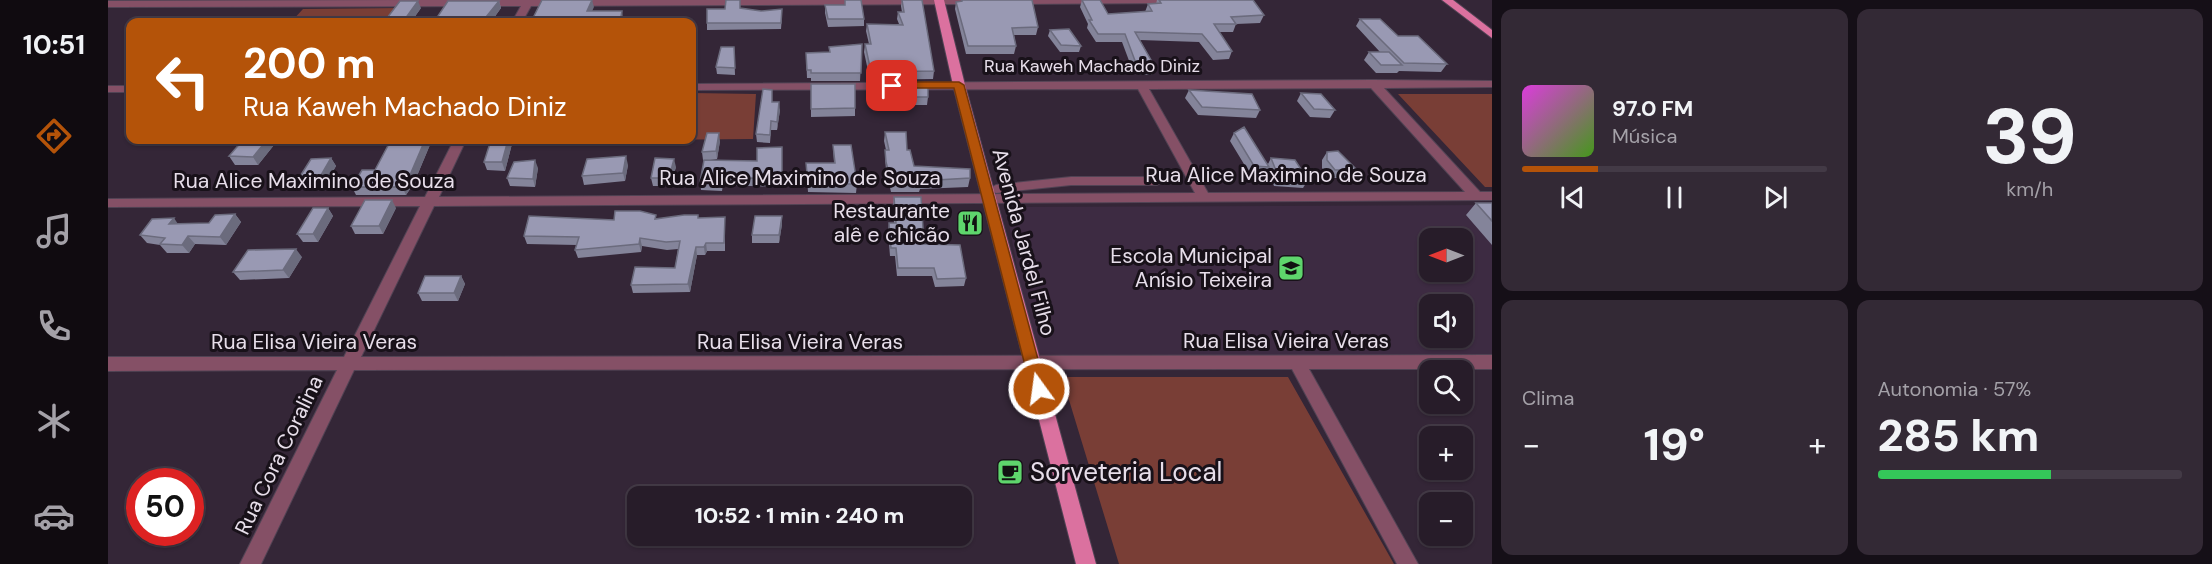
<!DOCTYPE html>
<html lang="pt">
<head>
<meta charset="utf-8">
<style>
	:root { --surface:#271c29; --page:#332935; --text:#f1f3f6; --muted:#a4a1a8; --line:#433a46; --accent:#b45309 }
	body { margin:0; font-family:"DM Sans",sans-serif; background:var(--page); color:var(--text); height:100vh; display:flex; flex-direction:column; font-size:22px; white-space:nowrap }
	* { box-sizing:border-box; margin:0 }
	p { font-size:20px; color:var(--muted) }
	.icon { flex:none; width:33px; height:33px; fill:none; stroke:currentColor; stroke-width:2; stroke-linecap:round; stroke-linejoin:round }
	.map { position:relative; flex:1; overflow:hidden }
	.sheet { display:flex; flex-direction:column; gap:9px; padding:9px; background:#150f17; width:720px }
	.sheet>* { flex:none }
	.hud { position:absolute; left:18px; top:18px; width:570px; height:126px; border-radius:12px; box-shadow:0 2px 4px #0004,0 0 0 2px var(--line); background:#b45309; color:#fff; overflow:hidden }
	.needle { width:39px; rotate:270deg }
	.controls { position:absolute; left:1311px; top:228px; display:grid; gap:12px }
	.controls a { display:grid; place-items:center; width:54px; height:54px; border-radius:12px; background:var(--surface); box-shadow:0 2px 4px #0004,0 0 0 2px var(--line); font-size:30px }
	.speed { position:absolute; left:18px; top:468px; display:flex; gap:12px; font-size:30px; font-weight:700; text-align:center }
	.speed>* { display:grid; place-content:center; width:78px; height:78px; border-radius:50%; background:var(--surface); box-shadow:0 2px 4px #0004,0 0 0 2px var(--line); line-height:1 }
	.speed .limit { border:9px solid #d22; background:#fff; color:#111 }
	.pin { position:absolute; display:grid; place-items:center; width:51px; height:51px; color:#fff; margin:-26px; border-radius:12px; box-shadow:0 3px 9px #0006 }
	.me { position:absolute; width:66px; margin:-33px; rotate:346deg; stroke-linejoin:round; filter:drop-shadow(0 0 4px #0008) }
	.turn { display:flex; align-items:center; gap:21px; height:126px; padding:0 18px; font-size:27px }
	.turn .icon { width:78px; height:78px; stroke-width:2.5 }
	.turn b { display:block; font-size:42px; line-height:51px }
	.big { font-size:45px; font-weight:800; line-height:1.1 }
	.sheet .tile { flex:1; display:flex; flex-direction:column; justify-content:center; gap:9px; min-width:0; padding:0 21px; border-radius:12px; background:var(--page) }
	.sheet .dial { align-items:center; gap:0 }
	.dial b { font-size:78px; line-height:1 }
	.song { display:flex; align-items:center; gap:18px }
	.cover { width:72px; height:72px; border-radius:9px; background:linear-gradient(135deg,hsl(300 70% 55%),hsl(100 70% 35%)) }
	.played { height:6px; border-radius:3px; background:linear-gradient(90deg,var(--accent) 25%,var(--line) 25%) }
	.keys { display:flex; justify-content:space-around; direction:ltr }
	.heat { display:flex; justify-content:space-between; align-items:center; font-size:33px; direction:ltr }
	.charge { height:9px; border-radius:4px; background:linear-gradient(90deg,#34c759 57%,var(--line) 0) }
	.sheet .tiles { flex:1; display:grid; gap:9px; grid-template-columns:repeat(2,1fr) }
	.trip { position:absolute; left:519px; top:486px; width:345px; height:60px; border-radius:12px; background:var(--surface); box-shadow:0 2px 4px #0004,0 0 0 2px var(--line); font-weight:800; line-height:60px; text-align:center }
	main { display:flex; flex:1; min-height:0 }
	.menu { display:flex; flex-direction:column; width:108px; justify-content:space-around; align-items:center; background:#100b10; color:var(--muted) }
	.menu .icon { width:42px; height:42px }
	.menu .on { color:var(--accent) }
	.menu b { font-size:27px; color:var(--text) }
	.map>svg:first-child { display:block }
	.built { fill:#3d2b42; fill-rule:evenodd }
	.green { fill:#793e36 }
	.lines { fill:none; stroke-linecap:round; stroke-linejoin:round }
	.minor-casing { stroke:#514354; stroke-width:2 }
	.major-casing { stroke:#514354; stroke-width:2 }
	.minor { fill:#855066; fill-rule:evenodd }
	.major { fill:#db719f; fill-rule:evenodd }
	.wall { fill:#84849a }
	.shaded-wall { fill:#6b6b7d }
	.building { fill:#9999b3; stroke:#6b6b7d; stroke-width:1.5 }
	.route { fill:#b45309; stroke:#753606; stroke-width:1.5 }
	.labels { text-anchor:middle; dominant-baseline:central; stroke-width:6; stroke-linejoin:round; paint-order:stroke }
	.far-street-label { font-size:18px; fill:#e7deea; stroke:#181119 }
	.street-label { font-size:21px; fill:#e7deea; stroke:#181119 }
	.poi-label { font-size:21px; fill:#e7deea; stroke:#181119; text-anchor:end }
	.near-poi-label { font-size:26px; fill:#e7deea; stroke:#181119; text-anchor:start }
</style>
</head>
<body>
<main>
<nav class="menu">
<b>10:51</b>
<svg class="icon on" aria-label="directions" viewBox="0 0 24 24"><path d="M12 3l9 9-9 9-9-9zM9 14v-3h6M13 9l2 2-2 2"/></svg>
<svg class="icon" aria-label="music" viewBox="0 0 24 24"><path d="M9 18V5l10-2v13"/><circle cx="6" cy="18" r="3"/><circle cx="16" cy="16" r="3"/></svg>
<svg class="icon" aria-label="phone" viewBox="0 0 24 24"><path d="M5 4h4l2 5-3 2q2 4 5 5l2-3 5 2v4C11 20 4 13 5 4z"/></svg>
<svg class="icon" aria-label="climate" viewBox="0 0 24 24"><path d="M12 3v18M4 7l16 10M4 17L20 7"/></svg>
<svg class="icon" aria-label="car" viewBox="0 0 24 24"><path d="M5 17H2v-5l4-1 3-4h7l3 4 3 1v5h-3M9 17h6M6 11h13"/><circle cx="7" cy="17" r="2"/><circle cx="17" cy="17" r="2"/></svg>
</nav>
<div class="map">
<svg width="1384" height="564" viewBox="0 0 1384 564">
	<rect width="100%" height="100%" fill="#342637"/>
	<path class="built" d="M1384 205V357L926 362 898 207ZM1322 238H1354V272H1322ZM1322 304H1354V338H1322Z"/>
	<path class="green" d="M295 8 285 22H183L195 9Z
		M584 93 648 94 645 139 532 140H584Z
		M1290 94H1384V187H1377Z
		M954 377H1180L1286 564H1011Z"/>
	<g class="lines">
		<defs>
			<path id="minor" d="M300 0H876L877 1 872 4 423 6 414 22H404L413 6 0 7V1Z
				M901 0H1075L1070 3 905 4Z
				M1265 80 1384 81V87L1276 88 1372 192H1384V200L326 206 253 357 1384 355V369H1201L1310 564H1289L1184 369 246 370 153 564H132L229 370 0 371V357H236L312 206 0 207V199L317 197 346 140H358L331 197 1087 193 1030 89 584 90V84ZM1263 88 1357 192 1100 193 1041 89Z
				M0 86H22V92H0Z
				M963 177H1049L1056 181 1049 185H963L888 193 881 189 888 185Z"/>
			<path id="major" d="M826 0H836L857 85 988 564H968L845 85Z
				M1334 0H1345L1384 30V38Z"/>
		</defs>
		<use href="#minor" class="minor-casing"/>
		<use href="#major" class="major-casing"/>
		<use href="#minor" class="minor"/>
		<use href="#major" class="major"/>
	</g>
	<path class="wall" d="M794 0 826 71 825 79 762 80 756 52 757 44H761L758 31 759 24H791L789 19 790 12H794L793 6Z
		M854 0H924L930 27 928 35H906L908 46 906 54H858L847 9 848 2 853 1Z
		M974 0 1000 14 1037 12 1040 4H1048L1049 0H1145L1156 15 1152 23 1128 24 1125 32H1111L1124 51 1121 59 1105 60 1091 42 1032 40 1047 67 1044 75 1026 74 1014 42H988L979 28 980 24 972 7Z
		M391 1 393 8 383 22H329L328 19Z
		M717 5H736L756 19V26L720 27 717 13Z
		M313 8 303 22H280L279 18Z
		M632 8 674 16 673 29 599 30V23Z
		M1252 19 1290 36 1339 64 1333 72 1291 71 1289 73H1268L1256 60 1261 52H1272L1248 26Z
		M942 30 973 46 971 52H952L940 36Z
		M754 44 752 81H703V78H699L698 53 721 52V47Z
		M626 47 627 75 609 74 608 67Z
		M584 54 588 61 586 77H584Z
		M703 84 747 108V116L703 117Z
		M793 84 820 97 819 105H794L792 92Z
		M1081 90 1152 110 1148 118 1090 115 1077 98Z
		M1193 93 1227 110 1222 118 1202 117 1189 101Z
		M664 102 672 110 669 130H663L662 143 649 142 648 134Z
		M777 132 799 150 806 166 862 178 860 187 812 189 811 192H783L778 170 777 158 778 150 776 141Z
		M1126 133 1160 164 1163 158 1200 180 1195 188 1166 186 1160 170 1157 175 1142 174 1122 141Z
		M283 140H324L306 183 298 195H248L244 187 267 170Z
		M383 140H405L397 171 379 170 376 162Z
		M463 140H492L491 142 464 143Z
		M612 141 609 159 602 160 649 161 674 147V187L615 185 614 191 593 190 592 182 596 160H595L594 152Z
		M166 145 150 165H127L121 156Z
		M725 145 749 184 748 193 700 192 698 163H726Z
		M1219 152 1249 170 1244 178H1221L1214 168V160Z
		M223 158 228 166 217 185 196 186 191 178Z
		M520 165 517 181 476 185 474 176Z
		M568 167 562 186H545L543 178Z
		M430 168 427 187 402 186 399 178Z
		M786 197 816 244 858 278 856 286 827 287 824 276H789L787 256H782L780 232 781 223H786L785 206Z
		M1368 203H1384V245L1358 215Z
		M220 208 225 216 210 242H195L189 234Z
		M288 208 275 234H247L243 226Z
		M127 214 133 222 118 245 87 244 81 253H59L52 245 39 243 32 235 70 224 101 223Z
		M590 218 617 226V251H599L597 255H589L582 292 525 293 523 285 567 268 570 249 559 250 534 246 533 252 470 258 467 250 469 245 419 244 416 236 506 220Z
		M674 224 671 243H644V235Z
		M194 257 181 278 132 280 125 272Z
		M353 276 357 284 350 301H314L310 293Z"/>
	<path class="shaded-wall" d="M484 0 486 7 481 18 479 11Z
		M310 1 313 8 303 22H299L297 19Z
		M391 1 393 8 383 22H374Z
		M514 11 515 18V22H512Z
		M587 54 588 61 586 77 585 69Z
		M671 102 672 110 669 130V122Z
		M611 133 612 141 609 159 608 151Z
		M159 140H163L166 145 150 165 145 157Z
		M317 140H324L306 183 298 195 294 187Z
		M400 140H405L397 171 394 162Z
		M518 156 520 165 517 181 515 173Z
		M223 158 228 166 217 185 212 177Z
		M566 159 568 167 562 186 561 178Z
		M427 160 430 168 427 187 425 179Z
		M284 200 288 208 275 234 271 226Z
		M220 208 225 216 210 242 205 234Z
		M127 214 133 222 118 245 112 237Z
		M674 216V224L671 243V235Z
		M66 218 72 227 61 224Z
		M80 236 87 244 81 253 74 245Z
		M532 238 534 246 533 252 531 244Z
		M598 243 599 251 597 255 596 247Z
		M588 247 589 255 582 292 580 284Z
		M188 249 194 257 181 278 175 270Z
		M353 276 357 284 350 301 346 293Z"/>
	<path class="building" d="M434 0H484L479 11H514L512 22H423Z
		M618 0H632V8L653 11 674 9 673 23H599V9H617Z
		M737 0H753L756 19H720L717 5H737Z
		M794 0H814L826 71 763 72 757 44H763L759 24 795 25 790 12H796Z
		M854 0H924L930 27 904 28 908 46H860L848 2 854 1Z
		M974 0H992L1000 14 1044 11 1040 4 1053 3 1051 0H1145L1156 15 1123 17 1128 24H1106L1124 51 1109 52 1094 34 1027 32 1047 67 1029 66 1017 34H990L981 20H984Z
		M292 1H310L297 19 279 18Z
		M340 1H391L374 22H340L350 19H328Z
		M1252 19H1272L1290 36H1310L1339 64 1296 63Z
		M961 29 973 46 953 45 942 30Z
		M754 44 753 73H703V70H699L698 53 722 52 721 47Z
		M613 47H626L627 68 608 67Z
		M1261 52H1281L1294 65H1273Z
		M584 54H587L585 69H584Z
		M703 84H747V108L703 109Z
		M793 84H820V97H795Z
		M655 89 664 90V102H671L669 122 663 121 662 135 648 134Z
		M1081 90 1144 94 1152 110 1094 107Z
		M1193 93 1213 94 1227 110 1206 109Z
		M1136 127 1161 167 1146 166 1126 133Z
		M777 132H798L799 150H802L806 166 862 169V178L812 181 813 184H784L778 162 777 150H781Z
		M599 133H611L608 151 594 152Z
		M135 140H159L145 157 121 156Z
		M283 140H317L302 175 294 187H244L254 170H267Z
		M383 140H400L394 162H376Z
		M725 145H743L749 184H700L698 163H727Z
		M674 147V179L614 177 613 183 592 182 596 160 649 161V148Z
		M1230 151 1249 170H1227L1219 160V152Z
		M518 156 515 173 474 176 479 159Z
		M223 158 212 177 191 178 203 159Z
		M547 158 566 159 561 178H543Z
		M1163 158 1187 160 1200 180 1171 178Z
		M427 160 425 179 399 178 406 162Z
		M786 197H813L816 244 852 245 858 278 829 279 826 268H790L788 248H783L781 223H788Z
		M257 200H284L271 226H243Z
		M1368 203H1384V221Z
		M205 208H220L205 234H189Z
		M507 211H532L548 215 547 219 576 215H590V218L617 217 616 243H598L596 247H588L580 284 523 285 527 267 567 268 572 241 558 242 532 238 531 244 467 250 471 237 416 236 421 216 506 220Z
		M127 214 112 237 80 236 74 245 52 244 57 238 32 235 44 219 66 218 61 224 101 223 107 215Z
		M647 216H674L671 235H644Z
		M188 249 175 270 125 272 140 250Z
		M317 276H353L346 293H310Z"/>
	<path class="route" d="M784 82H851L856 85 938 389 936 394 931 395 925 394 923 389 846 88H780V83Z"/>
	<defs>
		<symbol id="restaurant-square" viewBox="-11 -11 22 22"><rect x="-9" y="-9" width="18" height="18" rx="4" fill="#5ed56c" stroke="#181119"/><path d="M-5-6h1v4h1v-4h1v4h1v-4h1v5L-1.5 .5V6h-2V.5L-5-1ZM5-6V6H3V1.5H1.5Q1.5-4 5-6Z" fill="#111"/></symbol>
		<symbol id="school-square" viewBox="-11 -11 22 22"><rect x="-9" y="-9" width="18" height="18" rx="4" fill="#5ed56c" stroke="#181119"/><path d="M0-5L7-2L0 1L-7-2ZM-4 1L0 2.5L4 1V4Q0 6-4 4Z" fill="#111"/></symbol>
		<symbol id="cafe-square" viewBox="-11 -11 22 22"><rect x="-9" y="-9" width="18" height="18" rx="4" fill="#5ed56c" stroke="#181119"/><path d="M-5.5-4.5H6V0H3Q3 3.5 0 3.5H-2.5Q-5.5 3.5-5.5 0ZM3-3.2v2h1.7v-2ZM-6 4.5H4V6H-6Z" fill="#111"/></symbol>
	</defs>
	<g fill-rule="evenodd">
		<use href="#restaurant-square" x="847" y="208" width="30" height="30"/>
		<use href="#school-square" x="1168" y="253" width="30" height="30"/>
		<use href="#cafe-square" x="887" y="457" width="30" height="30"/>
	</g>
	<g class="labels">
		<g class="far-street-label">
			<text x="984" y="66">Rua Kaweh Machado Diniz</text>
		</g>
		<g class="street-label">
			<text x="1178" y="175">Rua Alice Maximino de Souza</text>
			<text x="692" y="178">Rua Alice Maximino de Souza</text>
			<text x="206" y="181">Rua Alice Maximino de Souza</text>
			<text transform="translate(916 242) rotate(75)">Avenida Jardel Filho</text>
			<text x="1178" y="341">Rua Elisa Vieira Veras</text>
			<text x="206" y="342">Rua Elisa Vieira Veras</text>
			<text x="692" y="342">Rua Elisa Vieira Veras</text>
			<text transform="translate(171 455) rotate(-64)">Rua Cora Coralina</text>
		</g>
		<g class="poi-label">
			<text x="842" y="211">Restaurante<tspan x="842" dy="24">alê e chicão</tspan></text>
			<text x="1164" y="256">Escola Municipal<tspan x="1164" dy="24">Anísio Teixeira</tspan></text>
		</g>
		<g class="near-poi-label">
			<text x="922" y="472">Sorveteria Local</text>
		</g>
	</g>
</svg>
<div class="controls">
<a><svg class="needle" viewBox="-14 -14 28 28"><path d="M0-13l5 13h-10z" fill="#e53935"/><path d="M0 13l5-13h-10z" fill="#a4a1a8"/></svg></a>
<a><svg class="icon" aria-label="sound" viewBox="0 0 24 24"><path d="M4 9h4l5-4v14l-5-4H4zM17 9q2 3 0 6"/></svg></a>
<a><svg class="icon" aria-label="search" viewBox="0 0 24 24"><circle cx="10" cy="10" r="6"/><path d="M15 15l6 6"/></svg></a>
<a>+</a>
<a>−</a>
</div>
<div class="speed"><div class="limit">50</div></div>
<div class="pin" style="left:784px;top:86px;background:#d93025"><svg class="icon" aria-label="arrive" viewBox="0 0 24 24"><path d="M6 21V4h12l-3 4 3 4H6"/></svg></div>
<svg class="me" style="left:931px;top:389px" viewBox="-20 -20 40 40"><circle r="17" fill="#b45309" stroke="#fff" stroke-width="3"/><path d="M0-11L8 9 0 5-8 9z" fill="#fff"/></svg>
<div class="trip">10:52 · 1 min · 240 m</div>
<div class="hud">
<div class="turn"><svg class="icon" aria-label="left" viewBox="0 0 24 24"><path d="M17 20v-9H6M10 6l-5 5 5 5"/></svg><div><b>200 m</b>Rua Kaweh Machado Diniz</div></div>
</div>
</div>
<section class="sheet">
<div class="tiles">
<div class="tile">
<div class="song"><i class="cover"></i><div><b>97.0 FM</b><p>Música</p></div></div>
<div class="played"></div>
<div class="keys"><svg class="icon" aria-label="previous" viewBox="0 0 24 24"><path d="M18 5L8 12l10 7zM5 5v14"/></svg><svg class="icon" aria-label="pause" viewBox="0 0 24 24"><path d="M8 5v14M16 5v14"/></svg><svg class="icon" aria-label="next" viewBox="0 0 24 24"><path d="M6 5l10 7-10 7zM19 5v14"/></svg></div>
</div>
<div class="tile dial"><b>39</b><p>km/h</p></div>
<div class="tile"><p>Clima</p>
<div class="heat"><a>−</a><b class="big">19°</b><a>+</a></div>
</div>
<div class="tile"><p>Autonomia · 57%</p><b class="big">285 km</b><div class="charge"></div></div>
</div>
</section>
</main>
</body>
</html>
